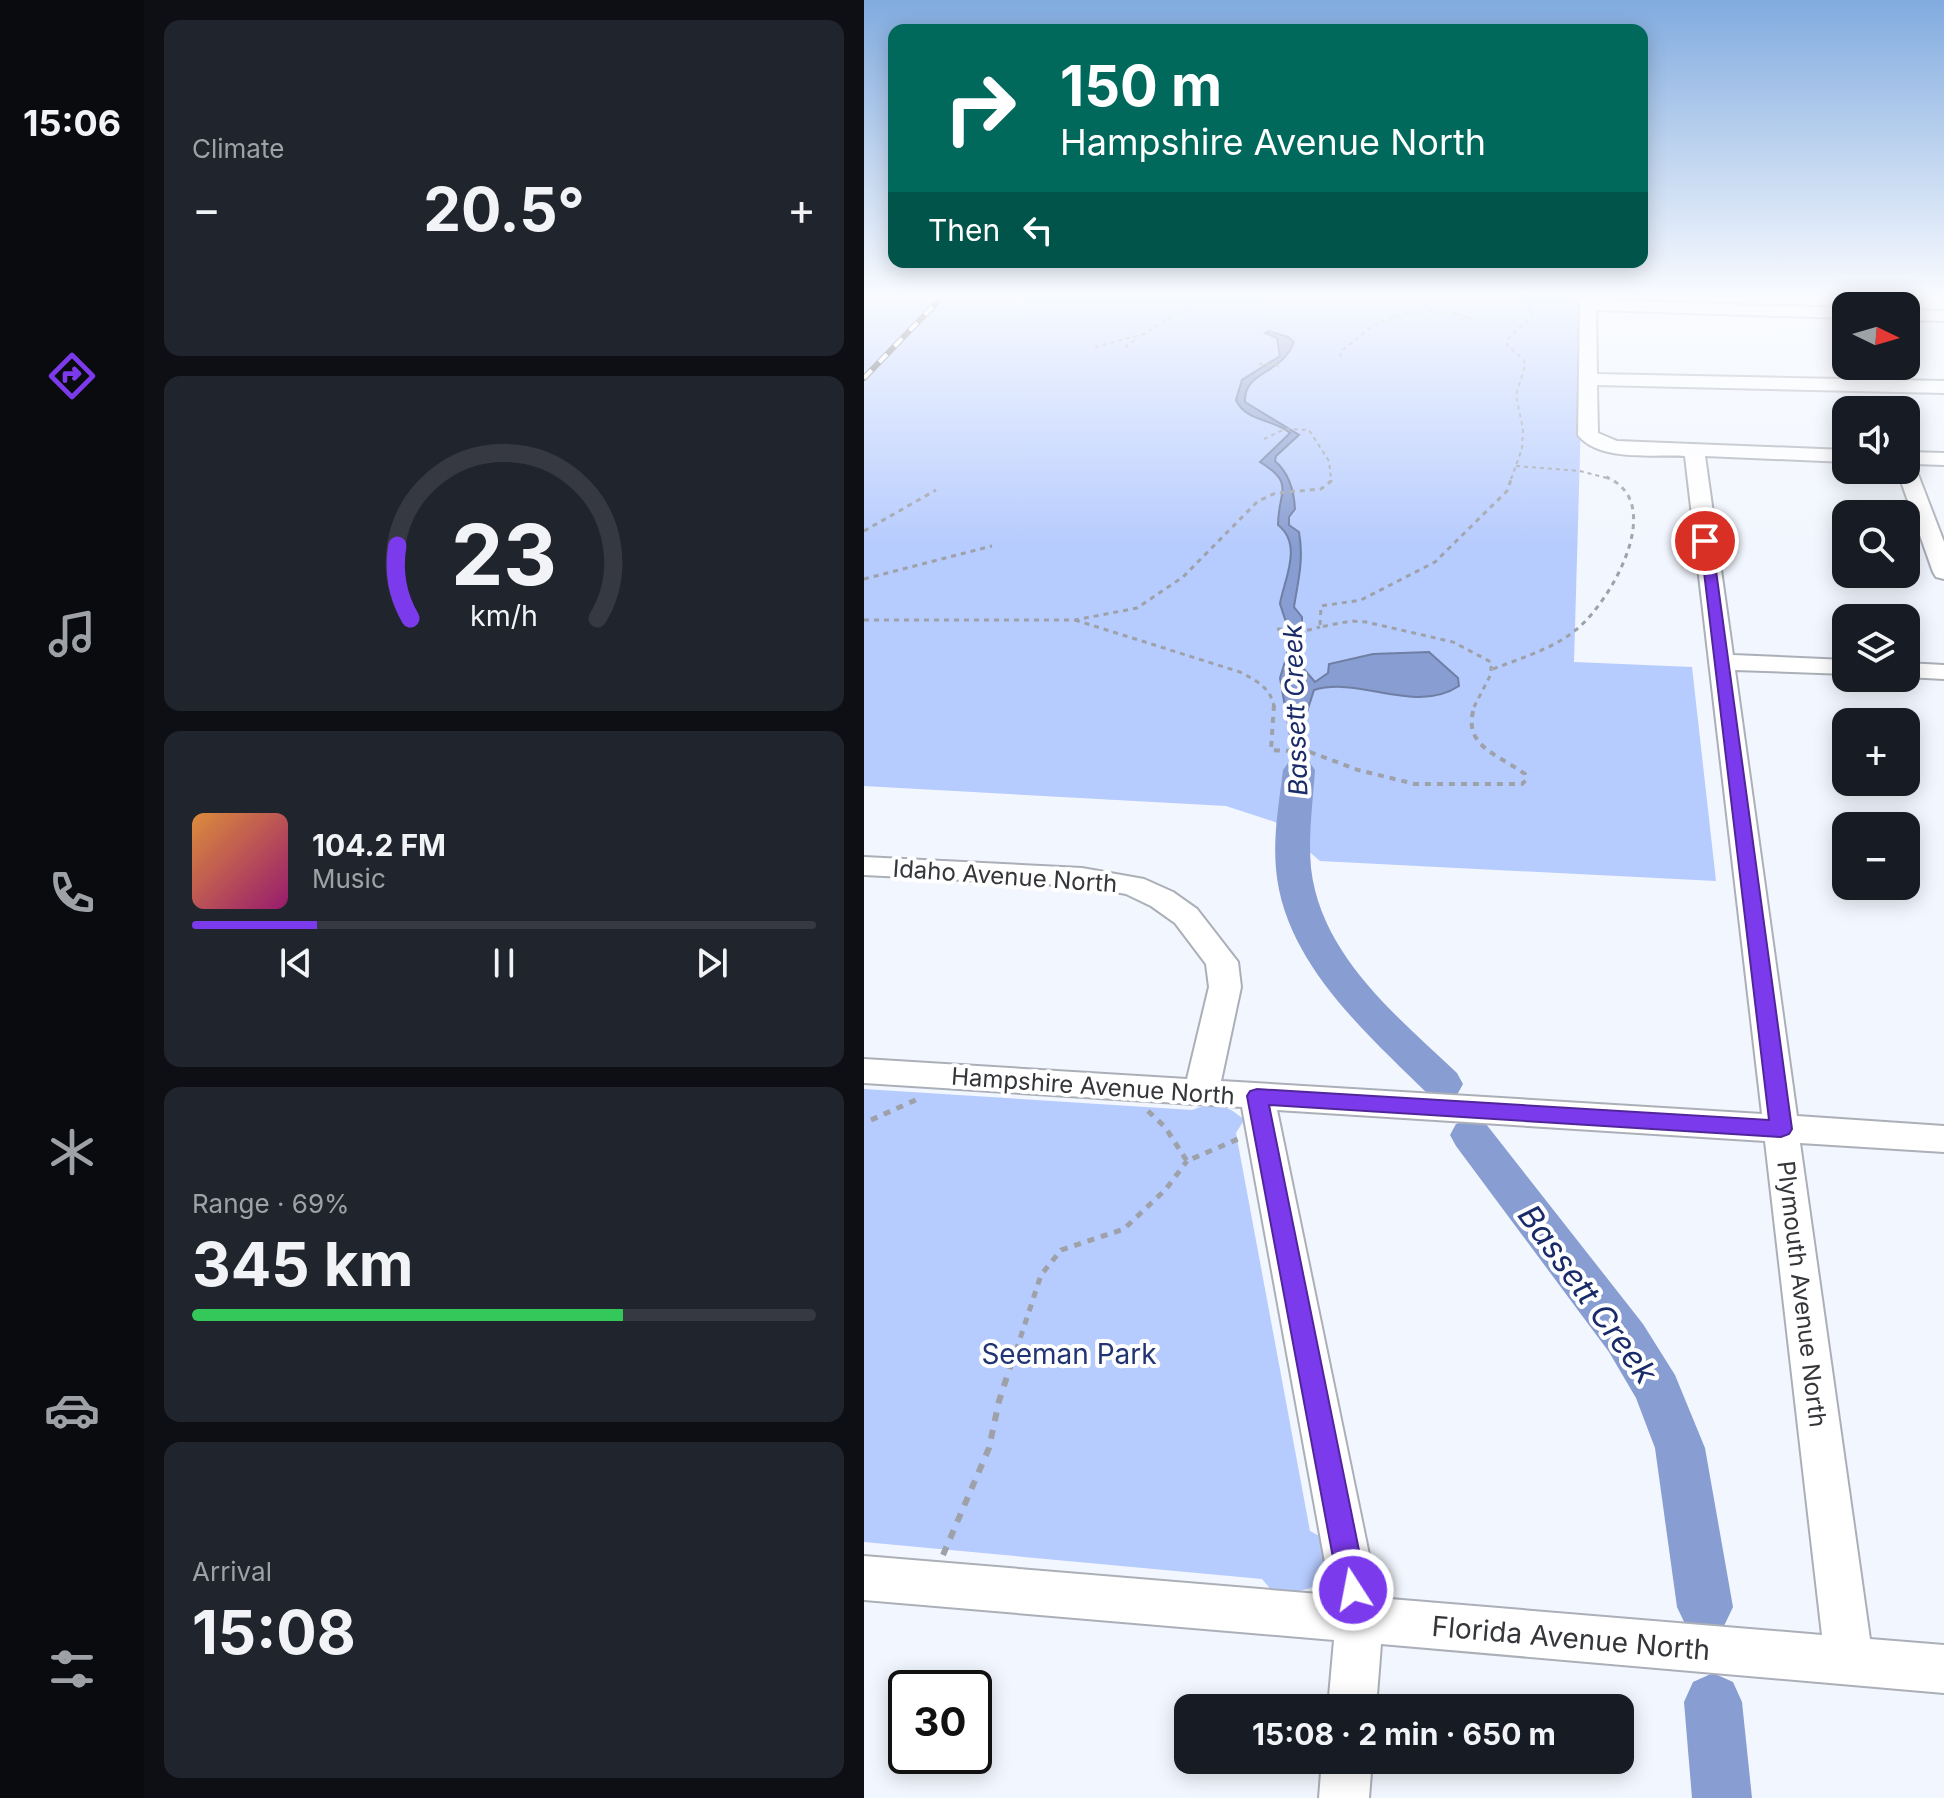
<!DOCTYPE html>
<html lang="en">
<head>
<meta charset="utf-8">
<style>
	:root { --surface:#171b24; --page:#20242c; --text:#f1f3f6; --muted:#9ea1a6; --line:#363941; --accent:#7c3aed }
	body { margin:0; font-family:Inter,sans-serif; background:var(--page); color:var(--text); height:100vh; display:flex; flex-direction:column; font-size:30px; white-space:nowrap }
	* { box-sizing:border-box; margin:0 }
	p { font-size:26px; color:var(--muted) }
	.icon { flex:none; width:44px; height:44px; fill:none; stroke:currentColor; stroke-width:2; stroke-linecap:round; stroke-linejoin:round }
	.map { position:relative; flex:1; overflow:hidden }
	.details { display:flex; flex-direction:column; gap:20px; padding:20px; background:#0d0f14; width:720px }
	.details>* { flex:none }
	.top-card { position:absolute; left:24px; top:24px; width:760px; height:244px; border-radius:16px; box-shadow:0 4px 20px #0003; background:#00695c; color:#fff; overflow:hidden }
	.needle { width:52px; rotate:95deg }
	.buttons { position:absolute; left:968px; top:292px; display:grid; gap:16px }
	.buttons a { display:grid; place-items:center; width:88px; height:88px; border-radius:16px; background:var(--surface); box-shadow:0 4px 20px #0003; font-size:40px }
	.speed { position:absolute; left:24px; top:1670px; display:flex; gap:16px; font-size:40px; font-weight:700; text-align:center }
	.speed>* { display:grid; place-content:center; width:104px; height:104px; border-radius:50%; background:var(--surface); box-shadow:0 4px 20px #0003; line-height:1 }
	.speed .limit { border:4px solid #111; border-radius:12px; background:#fff; color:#111 }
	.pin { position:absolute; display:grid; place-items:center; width:68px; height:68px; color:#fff; margin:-34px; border:4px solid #fff; border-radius:50%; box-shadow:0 2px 8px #0007 }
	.me { position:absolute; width:88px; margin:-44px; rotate:349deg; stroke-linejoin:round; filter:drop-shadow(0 0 6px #0008) }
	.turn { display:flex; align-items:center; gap:28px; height:168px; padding:0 40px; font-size:36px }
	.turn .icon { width:104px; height:104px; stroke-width:2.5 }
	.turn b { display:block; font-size:56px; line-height:68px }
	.then { display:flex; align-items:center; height:76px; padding:0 40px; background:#0003; gap:16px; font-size:30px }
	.big { font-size:60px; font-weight:700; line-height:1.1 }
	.details .tile { flex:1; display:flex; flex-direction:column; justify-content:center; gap:12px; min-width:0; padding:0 28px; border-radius:16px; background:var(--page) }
	.details .dial { align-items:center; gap:0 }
	.dial svg { height:208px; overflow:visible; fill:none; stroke:var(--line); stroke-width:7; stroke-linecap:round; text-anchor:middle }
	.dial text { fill:var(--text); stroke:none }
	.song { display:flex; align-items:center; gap:24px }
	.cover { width:96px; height:96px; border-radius:12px; background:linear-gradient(135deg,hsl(30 70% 55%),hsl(320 70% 35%)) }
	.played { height:8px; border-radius:4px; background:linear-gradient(90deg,var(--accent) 20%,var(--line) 20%) }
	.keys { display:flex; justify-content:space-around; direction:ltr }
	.heat { display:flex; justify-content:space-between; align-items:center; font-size:44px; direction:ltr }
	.charge { height:12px; border-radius:6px; background:linear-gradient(90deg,#34c759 69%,var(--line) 0) }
	.trip { position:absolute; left:310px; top:1694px; width:460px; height:80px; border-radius:16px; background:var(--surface); box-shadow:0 4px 20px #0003; font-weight:700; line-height:80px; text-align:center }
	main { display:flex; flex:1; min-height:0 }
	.dock { display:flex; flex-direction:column; width:144px; justify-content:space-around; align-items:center; background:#090b0e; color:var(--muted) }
	.dock .icon { width:56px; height:56px }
	.dock .selected { color:var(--accent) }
	.dock b { font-size:36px; color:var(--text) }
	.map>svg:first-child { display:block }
	.green { fill:#b6cbfe }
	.water { fill:#889dd1; stroke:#6f7ea3; stroke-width:2 }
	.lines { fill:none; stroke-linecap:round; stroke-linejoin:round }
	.river { fill:#889dd1; fill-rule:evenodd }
	.minor-casing { stroke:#abafb7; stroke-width:4 }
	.path-far4 { stroke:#9ea1a7; stroke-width:2; stroke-dasharray:4 4; stroke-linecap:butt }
	.path-far3 { stroke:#9ea1a7; stroke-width:3; stroke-dasharray:5 5; stroke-linecap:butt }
	.path-far2 { stroke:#9ea1a7; stroke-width:4; stroke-dasharray:6 6; stroke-linecap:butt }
	.path-far1 { stroke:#9ea1a7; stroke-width:5; stroke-dasharray:7 7; stroke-linecap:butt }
	.path { stroke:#9ea1a7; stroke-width:6; stroke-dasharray:9 9; stroke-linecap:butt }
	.minor { fill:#fff; fill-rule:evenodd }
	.rail-casing { stroke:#484a4d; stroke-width:6 }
	.rail { stroke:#fff; stroke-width:4; stroke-dasharray:11; stroke-linecap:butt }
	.route { fill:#7c3aed; stroke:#51269a; stroke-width:2 }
	.labels { text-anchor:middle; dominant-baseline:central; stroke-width:8; stroke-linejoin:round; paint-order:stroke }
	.street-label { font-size:24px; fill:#343639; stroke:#fff }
	.water-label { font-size:26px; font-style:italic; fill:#192b69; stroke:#fff }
	.near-park-label { font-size:28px; fill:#213473; stroke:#fff }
	.near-street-label { font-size:28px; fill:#343639; stroke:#fff }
	.near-water-label { font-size:32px; font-style:italic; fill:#192b69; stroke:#fff }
</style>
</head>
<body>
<main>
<nav class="dock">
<b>15:06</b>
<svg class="icon selected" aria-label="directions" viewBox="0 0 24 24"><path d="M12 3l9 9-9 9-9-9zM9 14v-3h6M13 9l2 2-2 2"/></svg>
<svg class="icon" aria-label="music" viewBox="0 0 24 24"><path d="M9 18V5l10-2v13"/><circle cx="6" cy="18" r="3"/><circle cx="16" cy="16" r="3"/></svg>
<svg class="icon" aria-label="phone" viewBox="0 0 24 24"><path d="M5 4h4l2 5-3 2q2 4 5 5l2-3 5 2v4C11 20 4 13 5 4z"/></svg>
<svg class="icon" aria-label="climate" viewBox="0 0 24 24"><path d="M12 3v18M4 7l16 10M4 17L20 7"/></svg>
<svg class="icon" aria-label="car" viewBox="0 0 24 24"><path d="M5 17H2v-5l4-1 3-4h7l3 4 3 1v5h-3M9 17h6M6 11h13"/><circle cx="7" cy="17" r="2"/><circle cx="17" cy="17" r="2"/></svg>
<svg class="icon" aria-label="filters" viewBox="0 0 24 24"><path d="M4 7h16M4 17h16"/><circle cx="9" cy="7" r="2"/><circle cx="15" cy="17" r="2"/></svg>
</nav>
<section class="details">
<div class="tile"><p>Climate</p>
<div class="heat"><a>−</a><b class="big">20.5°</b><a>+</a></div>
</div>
<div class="tile dial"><svg viewBox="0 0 100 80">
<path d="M14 69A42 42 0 1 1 86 69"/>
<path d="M14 69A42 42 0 0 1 9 41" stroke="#7c3aed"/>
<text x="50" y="56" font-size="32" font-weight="700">23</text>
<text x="50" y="72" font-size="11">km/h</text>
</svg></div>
<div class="tile">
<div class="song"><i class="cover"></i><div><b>104.2 FM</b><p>Music</p></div></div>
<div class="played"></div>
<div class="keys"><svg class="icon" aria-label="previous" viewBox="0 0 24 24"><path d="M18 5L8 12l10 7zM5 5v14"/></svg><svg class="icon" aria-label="pause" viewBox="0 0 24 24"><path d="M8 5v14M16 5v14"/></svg><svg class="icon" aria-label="next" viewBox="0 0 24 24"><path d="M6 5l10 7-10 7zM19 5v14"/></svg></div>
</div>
<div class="tile"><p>Range · 69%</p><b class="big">345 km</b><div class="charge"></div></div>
<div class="tile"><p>Arrival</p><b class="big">15:08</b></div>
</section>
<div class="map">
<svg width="1080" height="1798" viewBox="0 0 1080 1798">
	<rect width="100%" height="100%" fill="#f2f6fe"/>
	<path class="green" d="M0 295H713L720 315 710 662 828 667 852 881 456 861 411 822 362 806 0 786Z
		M0 1089 328 1110C348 1101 365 1105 380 1120L372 1133 446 1531 461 1539C472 1584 450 1594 409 1592L398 1579 0 1542Z"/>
	<path class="water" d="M405 331 424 337 430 342C418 375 379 371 381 402L435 435 412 456 411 461C425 473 430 490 431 509L425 517V525L435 532C440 560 434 581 430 607L438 617V667L451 682 464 673 465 664 509 654 565 652 594 678 595 686C551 715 497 676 450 690L440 721 444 784 437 820 416 817 426 789 427 741 416 678 423 655 424 628 416 604C419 582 440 545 414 525 414 491 432 484 396 462L426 433C410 419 382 422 372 400L378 380 416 356 413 338 401 333Z"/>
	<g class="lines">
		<path class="river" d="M435 760 446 763 451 770C449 802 444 835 447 868 457 956 534 1017 593 1073L599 1084 593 1095 579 1099 565 1095C502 1033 420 962 412 869 409 836 415 803 419 770L424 763Z
			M607 1119 622 1124 779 1324 811 1375 841 1448 869 1607 860 1626 841 1634 822 1626 813 1607 791 1448 772 1398 745 1352 592 1146 586 1135 592 1124Z
			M849 1673 869 1682 878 1702 888 1798H828L820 1702 829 1682Z"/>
		<defs>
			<path id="minor" d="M710 295H726L729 300 982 308V318L732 310 733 374 1080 381V393L733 385 734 433 753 441 982 450V462L841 456 869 655 982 660V674L871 670 933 1116 1080 1126V1152L936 1143 1006 1639 1080 1645V1693L517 1644 512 1708H464L470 1640 0 1600V1556L467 1595 378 1107 0 1083V1059L323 1079 345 987 342 964 311 923 287 906 262 894 218 886 0 875V857L218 868 280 879 309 892 333 909 374 962 377 987 357 1081 898 1114 821 456C790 454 735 462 714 435L716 305ZM413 1110 901 1141 958 1635 514 1598Z
				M1042 310 1080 311V321L1042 320Z
				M1042 452 1080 453V465L1050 464 1080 542V579L1072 577 1069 572 1033 470H1042Z
				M1042 663 1080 665V679L1042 677Z
				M458 1760H508L505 1798H455Z"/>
		</defs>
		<use href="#minor" class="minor-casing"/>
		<path class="path-far4" d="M560 295 565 310
			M588 312 591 314
			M591 314 607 318 597 319Z
			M231 347 280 334 341 295
			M261 347 274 338
			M476 357 478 350C491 342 502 329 515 323 538 311 566 309 591 314
			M395 364 417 366
			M400 439 421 429 445 430 465 461 467 479
			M652 466 716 471 747 479
			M647 479 658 449 659 429 652 395 661 366 660 360 643 345V340L667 316 663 295"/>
		<path class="path-far3" d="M0 531 72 490
			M0 579 128 546
			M0 620H211L273 608 319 577 394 501 412 493 457 489 467 481V477
			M211 620 376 672C393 681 407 688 410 707
			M413 629 445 630 456 627
			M629 669C657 658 689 649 713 629 747 601 804 502 742 477
			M610 707 627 674V662L589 642 502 622 487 621 456 627 457 606 497 600 571 562 643 491 648 477"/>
		<path class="path-far2" d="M410 705 407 750 446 752 494 770 551 784H658L662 780 661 774C634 754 596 746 611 705"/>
		<path class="path-far1" d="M284 1111 301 1127 323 1161 374 1139
			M7 1120 56 1098
			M152 1351 177 1275 197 1250 260 1229 302 1189 323 1161"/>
		<path class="path" d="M79 1555 125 1448 135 1401 152 1349"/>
		<use href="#minor" class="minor"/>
		<defs>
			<path id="rail" d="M0 378 80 295"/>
		</defs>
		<use href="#rail" class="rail-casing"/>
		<use href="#rail" class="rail"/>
	</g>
	<linearGradient id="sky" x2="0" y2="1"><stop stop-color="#81abdf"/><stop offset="0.54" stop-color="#f9fbff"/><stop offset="1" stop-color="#f9fbff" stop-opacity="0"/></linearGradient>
	<rect width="1080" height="547" fill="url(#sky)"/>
	<path class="route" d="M836 538 848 541 928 1129 925 1134 917 1137 405 1105 503 1590 499 1600 489 1604 479 1600 475 1590 383 1096 386 1091 393 1089 905 1120Z"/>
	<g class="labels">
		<g class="street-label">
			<text transform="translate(141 876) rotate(4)">Idaho Avenue North</text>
			<text transform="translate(229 1086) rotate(4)">Hampshire Avenue North</text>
			<text transform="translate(938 1294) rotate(83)">Plymouth Avenue North</text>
		</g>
		<g class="water-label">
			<text transform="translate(431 710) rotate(-92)">Bassett Creek</text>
		</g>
		<g class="near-park-label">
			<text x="205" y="1354">Seeman Park</text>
		</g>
		<g class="near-street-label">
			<text transform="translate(707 1638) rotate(5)">Florida Avenue North</text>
		</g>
		<g class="near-water-label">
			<text transform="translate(724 1294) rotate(54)">Bassett Creek</text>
		</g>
	</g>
</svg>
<div class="buttons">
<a><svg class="needle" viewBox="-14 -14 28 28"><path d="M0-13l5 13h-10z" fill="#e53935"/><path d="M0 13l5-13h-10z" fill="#9ea1a6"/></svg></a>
<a><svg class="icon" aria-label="sound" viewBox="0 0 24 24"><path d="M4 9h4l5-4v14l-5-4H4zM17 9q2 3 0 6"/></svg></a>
<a><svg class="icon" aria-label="search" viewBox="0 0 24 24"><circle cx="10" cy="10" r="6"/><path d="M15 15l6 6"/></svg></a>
<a><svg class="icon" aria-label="layers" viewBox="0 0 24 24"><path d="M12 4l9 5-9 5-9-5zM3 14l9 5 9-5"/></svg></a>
<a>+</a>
<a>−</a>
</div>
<div class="speed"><div class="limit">30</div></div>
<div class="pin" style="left:841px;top:541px;background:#d93025"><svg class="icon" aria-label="arrive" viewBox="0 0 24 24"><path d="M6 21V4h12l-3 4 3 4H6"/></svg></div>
<svg class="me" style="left:489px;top:1590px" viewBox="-20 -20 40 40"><circle r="17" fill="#7c3aed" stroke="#fff" stroke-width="3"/><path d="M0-11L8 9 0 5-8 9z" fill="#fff"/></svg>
<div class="trip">15:08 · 2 min · 650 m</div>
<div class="top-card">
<div class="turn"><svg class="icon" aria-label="right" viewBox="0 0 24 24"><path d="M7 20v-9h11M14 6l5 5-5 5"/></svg><div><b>150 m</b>Hampshire Avenue North</div></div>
<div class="then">Then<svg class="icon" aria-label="left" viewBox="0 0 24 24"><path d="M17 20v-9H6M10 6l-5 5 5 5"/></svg></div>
</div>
</div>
</main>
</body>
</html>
